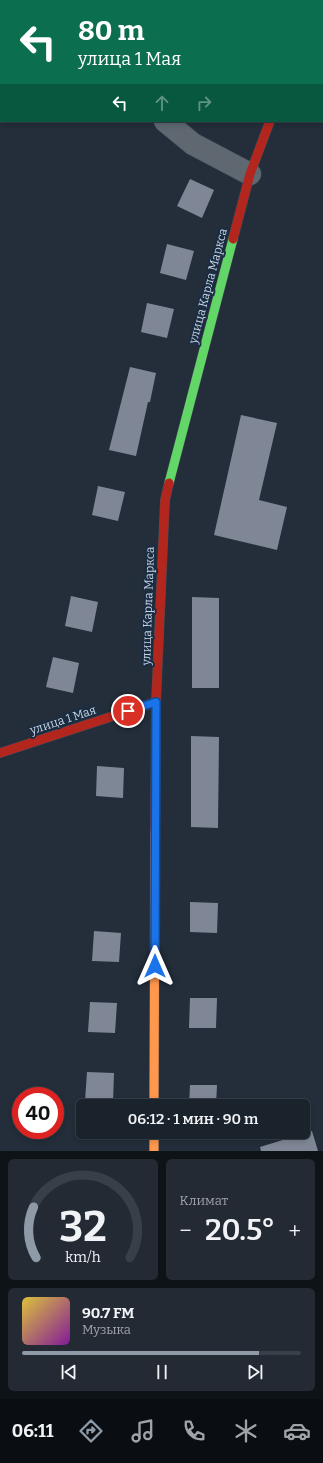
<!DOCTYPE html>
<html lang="ru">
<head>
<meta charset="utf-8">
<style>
	:root { --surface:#1a222c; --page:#232a34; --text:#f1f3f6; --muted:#9fa4a9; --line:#383f48; --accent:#8e9aa7 }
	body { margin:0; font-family:Bitter,serif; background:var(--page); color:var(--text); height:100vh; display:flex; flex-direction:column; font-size:15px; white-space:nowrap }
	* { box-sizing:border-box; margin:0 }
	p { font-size:13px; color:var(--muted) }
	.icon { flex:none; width:22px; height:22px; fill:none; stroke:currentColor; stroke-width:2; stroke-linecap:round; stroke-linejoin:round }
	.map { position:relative; height:1151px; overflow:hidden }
	.side { display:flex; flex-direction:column; gap:8px; padding:8px; background:#0e1318; flex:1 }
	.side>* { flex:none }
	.hud { position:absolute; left:0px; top:0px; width:323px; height:122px; box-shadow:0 2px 6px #0003,0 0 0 1px var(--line); background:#0b6e4f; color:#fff; overflow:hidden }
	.speed { position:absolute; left:12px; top:1087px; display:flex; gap:8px; font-size:20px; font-weight:700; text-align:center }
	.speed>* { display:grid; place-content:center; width:52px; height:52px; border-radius:50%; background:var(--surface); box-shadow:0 2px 6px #0003,0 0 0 1px var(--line); line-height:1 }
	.speed .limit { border:6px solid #d22; background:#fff; color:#111 }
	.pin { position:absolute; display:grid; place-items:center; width:34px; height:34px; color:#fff; margin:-17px; border:2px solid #fff; border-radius:50%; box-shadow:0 1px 4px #0007 }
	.me { position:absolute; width:44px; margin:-22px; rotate:0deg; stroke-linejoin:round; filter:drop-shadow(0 0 3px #0008) }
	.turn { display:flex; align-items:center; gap:14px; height:84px; padding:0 12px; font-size:18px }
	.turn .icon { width:52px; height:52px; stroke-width:2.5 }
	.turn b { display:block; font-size:28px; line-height:34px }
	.lanes { display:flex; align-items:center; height:38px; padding:0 12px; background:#0003; justify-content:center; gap:20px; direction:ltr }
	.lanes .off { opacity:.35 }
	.big { font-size:30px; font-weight:600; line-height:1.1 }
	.side .tile { flex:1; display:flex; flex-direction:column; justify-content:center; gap:6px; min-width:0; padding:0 14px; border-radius:6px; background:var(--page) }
	.side .dial { align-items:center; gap:0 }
	.dial svg { height:104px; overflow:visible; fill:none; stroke:var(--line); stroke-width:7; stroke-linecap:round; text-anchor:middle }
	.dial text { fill:var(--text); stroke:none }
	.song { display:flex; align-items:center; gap:12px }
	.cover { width:48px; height:48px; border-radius:6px; background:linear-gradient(135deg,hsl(50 70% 55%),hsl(290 70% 35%)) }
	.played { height:4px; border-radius:2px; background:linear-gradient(90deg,var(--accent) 85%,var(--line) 85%) }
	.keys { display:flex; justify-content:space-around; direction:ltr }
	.heat { display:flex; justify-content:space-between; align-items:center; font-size:22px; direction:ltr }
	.side .tiles { flex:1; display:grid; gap:8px; grid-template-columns:1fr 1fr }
	.tile:last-child { grid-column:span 2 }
	.trip { position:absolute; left:76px; top:1099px; width:234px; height:40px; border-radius:6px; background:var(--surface); box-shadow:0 2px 6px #0003,0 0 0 1px var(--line); font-weight:600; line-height:40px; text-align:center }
	.tabs { display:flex; height:64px; justify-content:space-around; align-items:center; background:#0a0e12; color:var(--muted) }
	.tabs .icon { width:28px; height:28px }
	.tabs .active { color:var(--accent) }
	.tabs b { font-size:18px; color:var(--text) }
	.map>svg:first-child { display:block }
	.building { fill:#7f8796 }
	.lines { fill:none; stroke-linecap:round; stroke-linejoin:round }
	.street-casing { stroke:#434c56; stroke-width:23 }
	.fast-casing { stroke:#434c56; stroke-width:10 }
	.slow-casing { stroke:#434c56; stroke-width:10 }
	.jam-casing { stroke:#434c56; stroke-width:10 }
	.street { stroke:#5f6871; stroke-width:22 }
	.fast { stroke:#63d668; stroke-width:9 }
	.slow { stroke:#ff974d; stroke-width:9 }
	.jam { stroke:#b3261e; stroke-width:9 }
	.route-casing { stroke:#114b97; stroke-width:10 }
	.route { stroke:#1a73e8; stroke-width:7 }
	.labels { text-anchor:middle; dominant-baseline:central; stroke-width:4; stroke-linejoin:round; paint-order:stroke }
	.street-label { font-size:12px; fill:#c8d4e2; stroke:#1a2d43 }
</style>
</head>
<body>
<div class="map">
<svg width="323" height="1151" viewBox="0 0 323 1151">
	<rect width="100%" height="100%" fill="#232e3a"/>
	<path class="building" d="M190 179 214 190 202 218 177 206Z
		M167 244 194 251 186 280 160 273Z
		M147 303 174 309 167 338 141 332Z
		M130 367 156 373 150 402H148L136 456 109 450Z
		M241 415 277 423 259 500 287 507 277 550 214 535Z
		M98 486 125 492 118 521 92 515Z
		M71 596 98 602 92 632 65 626Z
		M192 597 219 598V688H192Z
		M53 657 79 663 73 693 46 687Z
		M191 736 219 737 218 828 191 827Z
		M97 766 124 768 123 798 96 796Z
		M190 902 218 903 217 933 190 932Z
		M94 931 121 933 119 962 92 961Z
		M190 998H217L216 1028H189Z
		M90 1002 117 1003 115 1033 88 1032Z
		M87 1072 114 1073 113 1103 85 1101Z
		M190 1085H217L216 1106H189Z
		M312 1131 318 1151H261L260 1147Z"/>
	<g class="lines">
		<defs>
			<path id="street" d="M165 121 193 144 250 174"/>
			<path id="fast" d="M169 483 233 239"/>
			<path id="slow" d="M317 0V1
				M154 1106 155 831
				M154 1132V1151"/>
			<path id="jam" d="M233 239 250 174 270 121
				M0 753 156 702
				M155 831 156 702 165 500 169 483"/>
		</defs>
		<use href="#street" class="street-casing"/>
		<use href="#fast" class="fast-casing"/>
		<use href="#slow" class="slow-casing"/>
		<use href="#jam" class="jam-casing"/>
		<use href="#street" class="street"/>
		<use href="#fast" class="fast"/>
		<use href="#slow" class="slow"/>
		<use href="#jam" class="jam"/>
	</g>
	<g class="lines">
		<defs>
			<path id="route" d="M128 711 156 702 155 966"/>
		</defs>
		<use href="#route" class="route-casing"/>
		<use href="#route" class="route"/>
	</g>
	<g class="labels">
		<g class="street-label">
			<text transform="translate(208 286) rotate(-75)">улица Карла Маркса</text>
			<text transform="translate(148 606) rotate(-88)">улица Карла Маркса</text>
			<text transform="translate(63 720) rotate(-18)">улица 1 Мая</text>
		</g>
	</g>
</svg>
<div class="speed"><div class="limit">40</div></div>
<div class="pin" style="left:128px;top:711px;background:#d93025"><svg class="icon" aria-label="arrive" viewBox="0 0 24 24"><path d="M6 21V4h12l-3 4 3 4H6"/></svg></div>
<svg class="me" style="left:155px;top:966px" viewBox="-20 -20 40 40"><path d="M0-17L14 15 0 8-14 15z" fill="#1a73e8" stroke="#fff" stroke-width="4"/></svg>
<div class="trip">06:12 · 1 мин · 90 m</div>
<div class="hud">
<div class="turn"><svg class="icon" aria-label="left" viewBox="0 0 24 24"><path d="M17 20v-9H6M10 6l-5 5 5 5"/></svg><div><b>80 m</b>улица 1 Мая</div></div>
<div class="lanes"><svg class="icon" aria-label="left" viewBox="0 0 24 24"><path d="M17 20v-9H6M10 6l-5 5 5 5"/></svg><svg class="icon off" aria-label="ahead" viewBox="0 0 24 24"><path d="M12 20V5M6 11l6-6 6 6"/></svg><svg class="icon off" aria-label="right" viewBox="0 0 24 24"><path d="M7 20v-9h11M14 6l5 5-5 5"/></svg></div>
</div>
</div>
<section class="side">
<div class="tiles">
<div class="tile dial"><svg viewBox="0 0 100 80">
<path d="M14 69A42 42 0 1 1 86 69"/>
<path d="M14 69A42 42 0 0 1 12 30" stroke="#8e9aa7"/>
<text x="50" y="56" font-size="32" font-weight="700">32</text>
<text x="50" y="72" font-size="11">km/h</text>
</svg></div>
<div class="tile"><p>Климат</p>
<div class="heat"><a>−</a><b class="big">20.5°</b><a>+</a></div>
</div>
<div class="tile">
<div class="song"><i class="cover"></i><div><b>90.7 FM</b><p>Музыка</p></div></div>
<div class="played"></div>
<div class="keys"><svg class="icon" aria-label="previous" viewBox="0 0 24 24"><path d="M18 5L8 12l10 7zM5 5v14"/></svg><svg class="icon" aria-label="pause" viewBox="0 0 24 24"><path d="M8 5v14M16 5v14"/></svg><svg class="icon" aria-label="next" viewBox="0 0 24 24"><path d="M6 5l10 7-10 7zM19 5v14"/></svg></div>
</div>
</div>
</section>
<nav class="tabs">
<b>06:11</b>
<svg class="icon active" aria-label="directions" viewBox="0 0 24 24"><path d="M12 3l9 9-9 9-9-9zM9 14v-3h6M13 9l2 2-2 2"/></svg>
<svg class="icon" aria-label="music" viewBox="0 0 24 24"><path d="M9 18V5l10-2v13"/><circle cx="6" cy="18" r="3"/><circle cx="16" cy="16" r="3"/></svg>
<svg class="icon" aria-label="phone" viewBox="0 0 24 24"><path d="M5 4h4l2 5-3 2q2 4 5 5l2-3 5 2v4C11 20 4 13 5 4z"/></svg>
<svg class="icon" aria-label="climate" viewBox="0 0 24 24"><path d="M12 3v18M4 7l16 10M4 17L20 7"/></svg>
<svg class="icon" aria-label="car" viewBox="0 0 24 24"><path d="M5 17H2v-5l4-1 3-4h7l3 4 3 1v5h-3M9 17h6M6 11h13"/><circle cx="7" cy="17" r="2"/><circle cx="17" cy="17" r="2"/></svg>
</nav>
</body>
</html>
